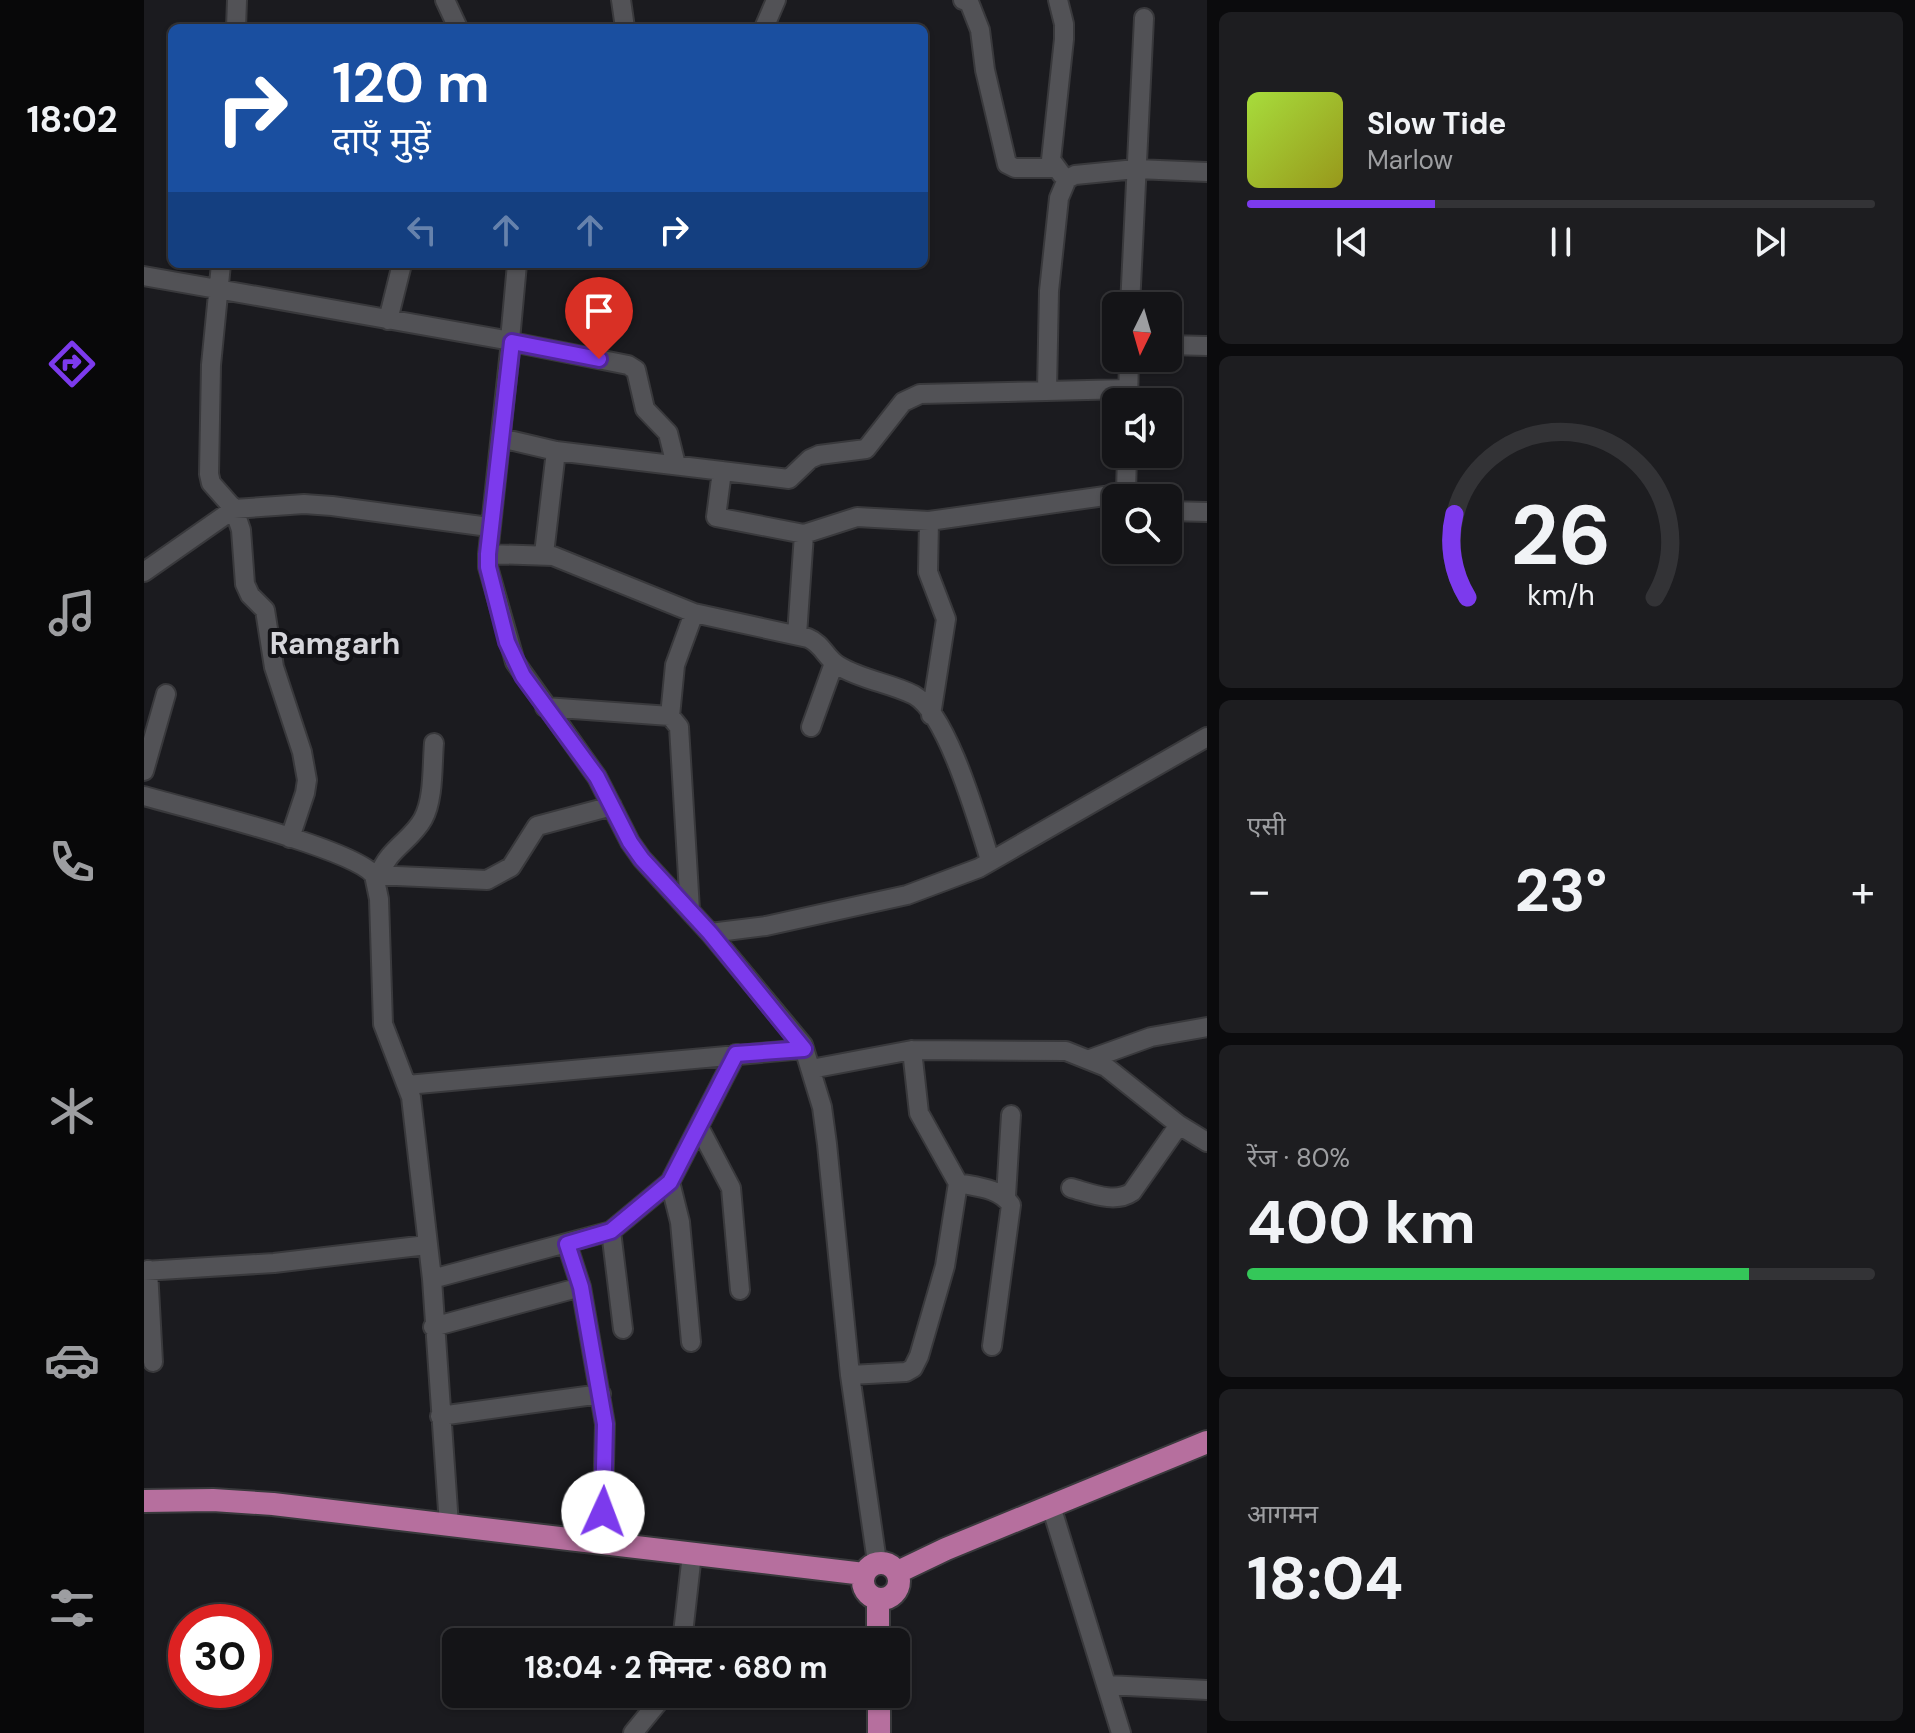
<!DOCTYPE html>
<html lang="hi">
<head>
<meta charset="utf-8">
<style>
	:root { --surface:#141417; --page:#1d1d20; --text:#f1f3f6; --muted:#9d9ea1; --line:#333336; --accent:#7c3aed }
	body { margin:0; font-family:"DM Sans","Noto Sans Devanagari",sans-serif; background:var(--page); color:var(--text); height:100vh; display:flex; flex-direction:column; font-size:30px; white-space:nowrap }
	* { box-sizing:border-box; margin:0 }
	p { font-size:26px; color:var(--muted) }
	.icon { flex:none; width:44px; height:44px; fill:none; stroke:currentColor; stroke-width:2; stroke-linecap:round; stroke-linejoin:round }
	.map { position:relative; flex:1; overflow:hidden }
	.drawer { display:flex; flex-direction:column; gap:12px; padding:12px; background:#0b0b0d; width:708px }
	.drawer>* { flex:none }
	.top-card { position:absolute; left:24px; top:24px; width:760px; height:244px; border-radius:12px; box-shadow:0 2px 6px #0004,0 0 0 2px var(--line); background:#1a4fa0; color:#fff; overflow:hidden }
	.needle { width:52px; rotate:185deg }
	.buttons { position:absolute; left:958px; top:292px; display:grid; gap:16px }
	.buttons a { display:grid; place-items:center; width:80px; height:80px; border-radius:12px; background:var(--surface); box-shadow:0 2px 6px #0004,0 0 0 2px var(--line); font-size:40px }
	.speed { position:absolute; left:24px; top:1604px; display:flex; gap:16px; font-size:40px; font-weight:700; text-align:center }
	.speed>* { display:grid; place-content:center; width:104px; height:104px; border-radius:50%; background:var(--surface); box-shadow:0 2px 6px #0004,0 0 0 2px var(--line); line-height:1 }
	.speed .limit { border:12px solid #d22; background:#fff; color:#111 }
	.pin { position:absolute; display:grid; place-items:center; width:68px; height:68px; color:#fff; margin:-82px -34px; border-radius:50% 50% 50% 0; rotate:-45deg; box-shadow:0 0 8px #0007 }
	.pin .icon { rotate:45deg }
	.me { position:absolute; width:88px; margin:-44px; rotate:2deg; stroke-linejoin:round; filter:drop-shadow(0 0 6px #0008) }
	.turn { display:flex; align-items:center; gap:28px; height:168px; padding:0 32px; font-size:36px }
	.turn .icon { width:104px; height:104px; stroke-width:2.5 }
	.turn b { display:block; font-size:56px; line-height:68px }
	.lanes { display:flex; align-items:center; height:76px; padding:0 32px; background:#0003; justify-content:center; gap:40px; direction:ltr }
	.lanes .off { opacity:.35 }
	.big { font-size:60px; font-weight:700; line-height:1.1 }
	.drawer .widget { flex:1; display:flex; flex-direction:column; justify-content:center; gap:12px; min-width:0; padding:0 28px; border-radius:12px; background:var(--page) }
	.drawer .dial { align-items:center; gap:0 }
	.dial svg { height:208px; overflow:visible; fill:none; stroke:var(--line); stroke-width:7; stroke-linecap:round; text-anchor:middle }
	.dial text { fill:var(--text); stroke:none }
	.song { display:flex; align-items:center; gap:24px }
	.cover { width:96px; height:96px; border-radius:12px; background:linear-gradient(135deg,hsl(80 70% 55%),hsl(60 70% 35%)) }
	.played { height:8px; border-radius:4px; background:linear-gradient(90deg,var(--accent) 30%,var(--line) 30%) }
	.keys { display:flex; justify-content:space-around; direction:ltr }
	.heat { display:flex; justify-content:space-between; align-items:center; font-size:44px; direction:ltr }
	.charge { height:12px; border-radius:6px; background:linear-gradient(90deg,#34c759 80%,var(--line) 0) }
	.trip { position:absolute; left:298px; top:1628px; width:468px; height:80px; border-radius:12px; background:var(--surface); box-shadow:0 2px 6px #0004,0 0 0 2px var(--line); font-weight:700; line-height:80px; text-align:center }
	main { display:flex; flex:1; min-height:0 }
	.tab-bar { display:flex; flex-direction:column; width:144px; justify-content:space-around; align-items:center; background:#080809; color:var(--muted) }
	.tab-bar .icon { width:56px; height:56px }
	.tab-bar .current { color:var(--accent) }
	.tab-bar b { font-size:36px; color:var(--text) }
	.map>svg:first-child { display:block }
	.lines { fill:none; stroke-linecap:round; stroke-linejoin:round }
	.minor-casing { stroke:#39393c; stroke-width:22 }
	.major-casing { stroke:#39393c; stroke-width:26 }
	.minor { stroke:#525256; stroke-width:18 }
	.major { stroke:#b66f9e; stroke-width:22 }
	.route-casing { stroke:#51269a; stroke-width:20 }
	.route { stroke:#7c3aed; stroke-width:14 }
	.labels { text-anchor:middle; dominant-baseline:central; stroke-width:8; stroke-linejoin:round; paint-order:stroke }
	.district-label { font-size:30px; font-weight:bold; fill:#d6d6db; stroke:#121216 }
</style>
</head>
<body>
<main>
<nav class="tab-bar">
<b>18:02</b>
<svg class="icon current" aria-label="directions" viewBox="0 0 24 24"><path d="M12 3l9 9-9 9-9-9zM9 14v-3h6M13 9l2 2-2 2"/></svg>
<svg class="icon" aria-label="music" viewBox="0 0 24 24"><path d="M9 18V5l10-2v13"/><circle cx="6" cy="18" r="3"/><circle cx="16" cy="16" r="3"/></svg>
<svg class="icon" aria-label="phone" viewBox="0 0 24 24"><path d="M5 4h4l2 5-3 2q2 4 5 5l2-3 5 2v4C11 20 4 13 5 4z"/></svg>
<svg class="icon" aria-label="climate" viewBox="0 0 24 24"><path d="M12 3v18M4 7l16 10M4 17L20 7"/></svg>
<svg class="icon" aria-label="car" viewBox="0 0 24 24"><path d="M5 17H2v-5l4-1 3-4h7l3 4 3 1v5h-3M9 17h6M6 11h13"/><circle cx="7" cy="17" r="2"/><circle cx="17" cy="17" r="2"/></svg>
<svg class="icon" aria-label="filters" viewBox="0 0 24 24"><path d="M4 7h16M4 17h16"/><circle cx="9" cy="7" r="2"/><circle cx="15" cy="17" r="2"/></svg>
</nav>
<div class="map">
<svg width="1063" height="1733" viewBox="0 0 1063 1733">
	<rect width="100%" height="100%" fill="#1b1b1f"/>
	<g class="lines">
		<defs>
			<path id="minor" d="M301 0 314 28
				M477 0 481 28
				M819 0 825 2 836 30 841 70 863 164 871 168H911
				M914 0 920 24V39L907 160 918 175
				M92 28 93 0
				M620 28 632 0
				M77 264 67 365 65 474 67 483 90 509 97 530 101 584 106 595 121 610 130 667 158 752 163 780 161 793 146 838
				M0 276 367 341 344 554V567L371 662 453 777 486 842 498 859 566 933 659 1045 678 1107 683 1144 706 1375 733 1562
				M986 306 1000 18
				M244 320 258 264
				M366 340 373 264
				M368 342 484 365 492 370 501 409 524 433 532 465
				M1024 345 1063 346
				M903 390 905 291 915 198 923 179 931 175 992 169 1063 172
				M984 402 985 358
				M357 438 412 451 645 479 666 459 675 455 722 449 759 402 776 394 984 389
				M983 454 982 493 986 498
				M578 471 572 517 660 534 713 517 785 521 982 493
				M1024 511 1063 512
				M785 521 784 572 802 619 787 715
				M344 554 409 556 550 613 664 638C679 644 682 659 695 666 718 680 746 683 770 695 804 714 834 823 846 860
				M400 554 412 451
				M0 572 90 509 160 504 188 506 345 527
				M653 635 660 534
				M401 707 526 716 535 727 546 910
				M526 716 531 665 550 613
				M667 727 690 663
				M0 771 22 694
				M0 796C42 808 208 848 230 875L235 899 239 1024 267 1097 288 1279 305 1525
				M230 875 343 880 367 867 393 826 468 806
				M235 875C245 848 267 841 279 819 290 799 288 766 290 743
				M566 933 622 926 763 895 835 868 1063 737
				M946 1059 1007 1037 1063 1027
				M667 1069 768 1050 922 1051 962 1067 1035 1125 1063 1142
				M263 1085 660 1049
				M555 1127 587 1188 596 1290
				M526 1182 536 1222 547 1342
				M814 1183C833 1187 856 1188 867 1205L848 1346
				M927 1188C946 1193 971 1204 988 1192L1035 1125
				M862 1196 867 1115
				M467 1231 479 1329
				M423 1244 437 1287 461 1424 458 1543
				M4 1270 9 1362
				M0 1271 130 1263 283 1245
				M288 1279 467 1231 526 1182 592 1054
				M289 1327 437 1287
				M706 1375 762 1372 769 1368 775 1356 801 1266 814 1183 775 1113 768 1050
				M296 1416 457 1394
				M907 1506 977 1733
				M538 1642 548 1554
				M963 1685 1063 1690
				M489 1733 521 1694"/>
			<path id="major" d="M0 1501 69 1500 129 1504 720 1574
				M719 1581a18 18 0 1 1 36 0a18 18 0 1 1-36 0Z
				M754 1572 802 1549 1063 1442
				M734 1599V1642
				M735 1733V1694"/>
		</defs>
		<use href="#minor" class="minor-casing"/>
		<use href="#major" class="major-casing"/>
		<use href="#minor" class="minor"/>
		<use href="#major" class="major"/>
	</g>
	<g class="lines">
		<defs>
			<path id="route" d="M455 359 368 342 344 554V567L363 642 379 676 453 777 486 842 498 859 566 933 660 1049 592 1054 526 1182 467 1231 423 1244 437 1287 461 1424 459 1512"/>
		</defs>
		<use href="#route" class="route-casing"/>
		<use href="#route" class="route"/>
	</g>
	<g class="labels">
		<g class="district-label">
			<text x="191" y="643">Ramgarh</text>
		</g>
	</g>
</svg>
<div class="buttons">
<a><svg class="needle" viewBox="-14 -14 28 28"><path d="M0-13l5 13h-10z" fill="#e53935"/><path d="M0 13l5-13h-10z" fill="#9d9ea1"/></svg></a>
<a><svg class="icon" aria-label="sound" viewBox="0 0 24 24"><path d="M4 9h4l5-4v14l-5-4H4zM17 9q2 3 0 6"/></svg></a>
<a><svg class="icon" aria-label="search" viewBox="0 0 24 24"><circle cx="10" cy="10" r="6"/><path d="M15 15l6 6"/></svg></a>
</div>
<div class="speed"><div class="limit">30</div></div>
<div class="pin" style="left:455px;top:359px;background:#d93025"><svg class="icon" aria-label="arrive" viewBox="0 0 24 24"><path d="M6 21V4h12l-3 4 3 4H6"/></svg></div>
<svg class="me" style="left:459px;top:1512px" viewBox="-20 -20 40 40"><circle r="19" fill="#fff"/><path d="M0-13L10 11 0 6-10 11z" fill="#7c3aed"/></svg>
<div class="trip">18:04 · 2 मिनट · 680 m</div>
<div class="top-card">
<div class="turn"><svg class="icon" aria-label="right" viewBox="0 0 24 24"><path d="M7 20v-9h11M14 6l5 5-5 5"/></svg><div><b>120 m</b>दाएँ मुड़ें</div></div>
<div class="lanes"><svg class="icon off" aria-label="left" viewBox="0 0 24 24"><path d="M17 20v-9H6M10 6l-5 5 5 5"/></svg><svg class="icon off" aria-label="ahead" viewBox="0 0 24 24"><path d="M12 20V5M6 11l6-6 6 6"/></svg><svg class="icon off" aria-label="ahead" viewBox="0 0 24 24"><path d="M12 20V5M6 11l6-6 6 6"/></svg><svg class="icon" aria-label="right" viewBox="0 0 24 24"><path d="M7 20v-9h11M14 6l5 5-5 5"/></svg></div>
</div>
</div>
<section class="drawer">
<div class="widget">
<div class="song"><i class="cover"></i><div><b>Slow Tide</b><p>Marlow</p></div></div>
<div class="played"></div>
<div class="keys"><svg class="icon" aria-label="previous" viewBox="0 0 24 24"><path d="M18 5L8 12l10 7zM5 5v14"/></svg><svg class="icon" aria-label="pause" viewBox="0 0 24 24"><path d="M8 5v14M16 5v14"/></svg><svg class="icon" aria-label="next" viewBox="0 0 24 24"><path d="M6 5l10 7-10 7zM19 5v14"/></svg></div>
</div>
<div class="widget dial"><svg viewBox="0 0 100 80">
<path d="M14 69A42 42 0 1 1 86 69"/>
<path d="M14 69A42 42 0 0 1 9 37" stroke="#7c3aed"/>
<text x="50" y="56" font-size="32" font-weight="700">26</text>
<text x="50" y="72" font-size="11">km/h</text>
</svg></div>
<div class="widget"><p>एसी</p>
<div class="heat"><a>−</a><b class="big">23°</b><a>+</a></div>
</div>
<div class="widget"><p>रेंज · 80%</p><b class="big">400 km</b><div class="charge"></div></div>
<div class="widget"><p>आगमन</p><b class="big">18:04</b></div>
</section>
</main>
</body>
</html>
